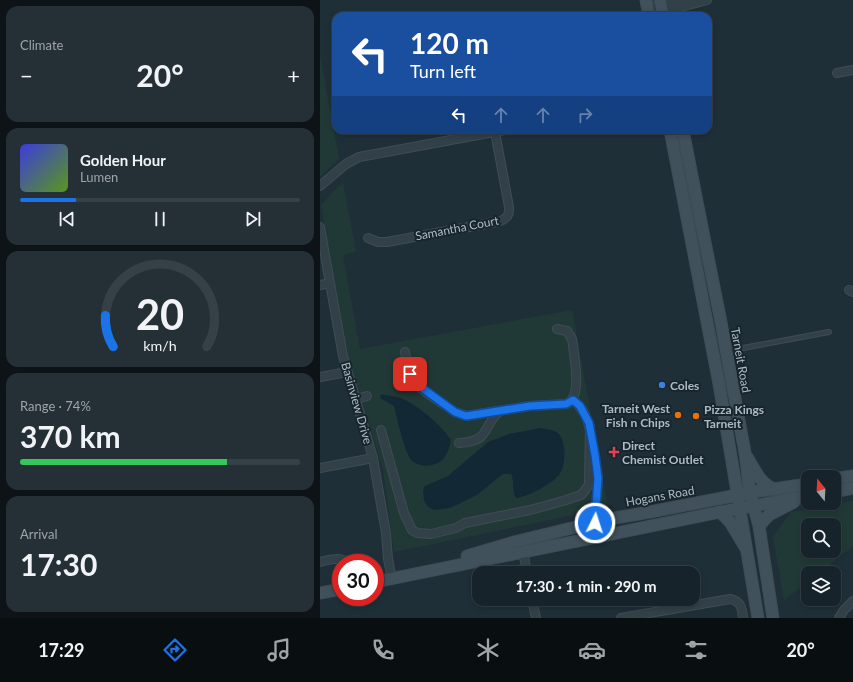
<!DOCTYPE html>
<html lang="en">
<head>
<meta charset="utf-8">
<style>
	:root { --surface:#17232a; --page:#242f36; --text:#f1f3f6; --muted:#9ea4a8; --line:#364047; --accent:#1a73e8 }
	body { margin:0; font-family:Lato,sans-serif; background:var(--page); color:var(--text); height:100vh; display:flex; flex-direction:column; font-size:15px; white-space:nowrap }
	* { box-sizing:border-box; margin:0 }
	p { font-size:13px; color:var(--muted) }
	.icon { flex:none; width:22px; height:22px; fill:none; stroke:currentColor; stroke-width:2; stroke-linecap:round; stroke-linejoin:round }
	.map { position:relative; flex:1; overflow:hidden }
	.side { display:flex; flex-direction:column; gap:6px; padding:6px; background:#0d1317; width:320px }
	.side>* { flex:none }
	.top-card { position:absolute; left:12px; top:12px; width:380px; height:122px; border-radius:12px; box-shadow:0 2px 6px #0003,0 0 0 1px var(--line); background:#1a4fa0; color:#fff; overflow:hidden }
	.needle { width:26px; rotate:342deg }
	.controls { position:absolute; left:481px; top:470px; display:grid; gap:8px }
	.controls a { display:grid; place-items:center; width:40px; height:40px; border-radius:8px; background:var(--surface); box-shadow:0 2px 6px #0003,0 0 0 1px var(--line); font-size:20px }
	.speed { position:absolute; left:12px; top:554px; display:flex; gap:8px; font-size:20px; font-weight:700; text-align:center }
	.speed>* { display:grid; place-content:center; width:52px; height:52px; border-radius:50%; background:var(--surface); box-shadow:0 2px 6px #0003,0 0 0 1px var(--line); line-height:1 }
	.speed .limit { border:6px solid #d22; background:#fff; color:#111 }
	.pin { position:absolute; display:grid; place-items:center; width:34px; height:34px; color:#fff; margin:-17px; border-radius:8px; box-shadow:0 2px 6px #0006 }
	.me { position:absolute; width:44px; margin:-22px; rotate:4deg; stroke-linejoin:round; filter:drop-shadow(0 0 3px #0008) }
	.turn { display:flex; align-items:center; gap:14px; height:84px; padding:0 12px; font-size:18px }
	.turn .icon { width:52px; height:52px; stroke-width:2.5 }
	.turn b { display:block; font-size:28px; line-height:34px }
	.lanes { display:flex; align-items:center; height:38px; padding:0 12px; background:#0003; justify-content:center; gap:20px; direction:ltr }
	.lanes .off { opacity:.35 }
	.big { font-size:30px; font-weight:700; line-height:1.1 }
	.side .widget { flex:1; display:flex; flex-direction:column; justify-content:center; gap:6px; min-width:0; padding:0 14px; border-radius:12px; background:var(--page) }
	.side .dial { align-items:center; gap:0 }
	.dial svg { height:104px; overflow:visible; fill:none; stroke:var(--line); stroke-width:7; stroke-linecap:round; text-anchor:middle }
	.dial text { fill:var(--text); stroke:none }
	.song { display:flex; align-items:center; gap:12px }
	.cover { width:48px; height:48px; border-radius:6px; background:linear-gradient(135deg,hsl(240 70% 55%),hsl(90 70% 35%)) }
	.played { height:4px; border-radius:2px; background:linear-gradient(90deg,var(--accent) 20%,var(--line) 20%) }
	.keys { display:flex; justify-content:space-around; direction:ltr }
	.heat { display:flex; justify-content:space-between; align-items:center; font-size:22px; direction:ltr }
	.charge { height:6px; border-radius:3px; background:linear-gradient(90deg,#34c759 74%,var(--line) 0) }
	.trip { position:absolute; left:152px; top:566px; width:228px; height:40px; border-radius:12px; background:var(--surface); box-shadow:0 2px 6px #0003,0 0 0 1px var(--line); font-weight:700; line-height:40px; text-align:center }
	.dock { display:flex; height:64px; justify-content:space-around; align-items:center; background:#090e11; color:var(--muted) }
	.dock .icon { width:28px; height:28px }
	.dock .current { color:var(--accent) }
	.dock b { font-size:18px; color:var(--text) }
	main { display:flex; flex:1; min-height:0 }
	.map>svg:first-child { display:block }
	.green { fill:#213936; fill-rule:evenodd }
	.water { fill:#122935 }
	.lines { fill:none; stroke-linecap:round; stroke-linejoin:round }
	.lane-casing { stroke:#3f4c55; stroke-width:6 }
	.street-casing { stroke:#3f4c55; stroke-width:10 }
	.secondary-casing { stroke:#3f4c55; stroke-width:13 }
	.lane { stroke:#324148; stroke-width:4 }
	.street { stroke:#324148; stroke-width:8 }
	.secondary { stroke:#40515c; stroke-width:11 }
	.route-casing { stroke:#114b97; stroke-width:10 }
	.route { stroke:#1a73e8; stroke-width:7 }
	.shop-dot { fill:#3f7fe0; stroke:#18252d; stroke-width:1.5 }
	.food-dot { fill:#e8710a; stroke:#18252d; stroke-width:1.5 }
	.health-dot { fill:#e0444e; stroke:#18252d; stroke-width:1.5 }
	.labels { text-anchor:middle; dominant-baseline:central; stroke-width:4; stroke-linejoin:round; paint-order:stroke }
	.street-label { font-size:12px; fill:#acbcc5; stroke:#18252d }
	.poi-label { font-size:12px; font-weight:bold; fill:#acbcc5; stroke:#18252d; text-anchor:start }
</style>
</head>
<body>
<main>
<section class="side">
<div class="widget"><p>Climate</p>
<div class="heat"><a>−</a><b class="big">20°</b><a>+</a></div>
</div>
<div class="widget">
<div class="song"><i class="cover"></i><div><b>Golden Hour</b><p>Lumen</p></div></div>
<div class="played"></div>
<div class="keys"><svg class="icon" aria-label="previous" viewBox="0 0 24 24"><path d="M18 5L8 12l10 7zM5 5v14"/></svg><svg class="icon" aria-label="pause" viewBox="0 0 24 24"><path d="M8 5v14M16 5v14"/></svg><svg class="icon" aria-label="next" viewBox="0 0 24 24"><path d="M6 5l10 7-10 7zM19 5v14"/></svg></div>
</div>
<div class="widget dial"><svg viewBox="0 0 100 80">
<path d="M14 69A42 42 0 1 1 86 69"/>
<path d="M14 69A42 42 0 0 1 8 45" stroke="#1a73e8"/>
<text x="50" y="56" font-size="32" font-weight="700">20</text>
<text x="50" y="72" font-size="11">km/h</text>
</svg></div>
<div class="widget"><p>Range · 74%</p><b class="big">370 km</b><div class="charge"></div></div>
<div class="widget"><p>Arrival</p><b class="big">17:30</b></div>
</section>
<div class="map">
<svg width="533" height="618" viewBox="0 0 533 618">
	<rect width="100%" height="100%" fill="#1f2f38"/>
	<path class="green" d="M0 56 19 159 1 176H0Z
		M23 182 36 252 23 255 40 349 252 310 288 508 74 552 63 469 29 360 1 205Z
		M533 501V546L499 573H488V582L464 600 453 537 471 512ZM488 525H514V551H488Z"/>
	<path class="water" d="M61 394C68 396 76 396 83 399 98 405 122 426 131 440 129 450 126 461 115 464 107 467 97 466 91 460 84 450 77 419 74 406L60 398Z
		M220 428C226 429 233 429 238 433 246 441 246 462 241 472 235 483 208 497 196 498 191 491 195 482 191 474H183L157 495 130 508 114 510 108 507 104 501 103 490 105 486 128 476 168 442 189 434Z"/>
	<g class="lines">
		<defs>
			<path id="lane" d="M407 351 509 332"/>
			<path id="street" d="M336 7 341 5 366 2
				M328 11C349 11 367 5 387 0
				M517 73 533 70
				M0 186 26 164 39 157 185 130
				M0 227 23 356 53 458 66 533 68 559 72 579
				M48 238 58 242H67L176 222C185 220 190 217 189 207L175 132
				M0 285 10 283
				M529 290 533 292
				M85 352C87 361 87 372 92 380 99 390 124 404 135 412L147 416 152 415 210 406 246 404C263 399 254 358 253 345L252 339 247 331 237 329
				M0 377 27 372
				M36 399 47 396
				M253 400C263 408 268 418 270 431
				M61 430 84 513 92 530 97 533 111 534 136 528 145 523 210 510 243 501 261 495 266 489 269 484 270 426
				M139 443C172 441 161 427 180 411
				M273 446 278 478 275 523
				M0 468 53 458
				M203 551 207 573
				M0 562C11 559 20 557 30 563
				M212 599 216 618
				M301 618 410 599C421 601 422 608 423 618
				M519 618 524 610 533 601"/>
			<path id="secondary" d="M326 0 329 16
				M340 0 343 16
				M350 130 399 384 438 618
				M363 130 381 222 400 317 425 453 430 493 439 526 453 618
				M427 457C434 468 440 484 454 489
				M514 479 533 476
				M514 492 533 488
				M400 512 410 522 425 547
				M439 526 449 515 474 502
				M147 556 194 542 289 519 330 512 439 491 488 484
				M55 582 400 512 488 496
				M0 593 21 589"/>
		</defs>
		<use href="#lane" class="lane-casing"/>
		<use href="#street" class="street-casing"/>
		<use href="#secondary" class="secondary-casing"/>
		<use href="#lane" class="lane"/>
		<use href="#street" class="street"/>
		<use href="#secondary" class="secondary"/>
	</g>
	<g class="lines">
		<defs>
			<path id="route" d="M90 374 92 380 98 385 135 412 146 416 210 406 246 404 253 400 260 406 269 423 275 455 278 478 275 523"/>
		</defs>
		<use href="#route" class="route-casing"/>
		<use href="#route" class="route"/>
	</g>
	<circle class="shop-dot" cx="342" cy="385" r="4"/>
	<g class="food-dot">
		<circle cx="358" cy="415" r="4"/>
		<circle cx="376" cy="416" r="4"/>
	</g>
	<path class="health-dot" d="M292 446h4v4h4v4h-4v4h-4v-4h-4v-4h4z"/>
	<g class="labels">
		<g class="street-label">
			<text transform="translate(137 228) rotate(-11)">Samantha Court</text>
			<text transform="translate(421 360) rotate(80)">Tarneit Road</text>
			<text transform="translate(37 403) rotate(74)">Basinview Drive</text>
			<text transform="translate(340 496) rotate(-10)">Hogans Road</text>
		</g>
		<g class="poi-label">
			<text x="350" y="385">Coles</text>
			<text x="350" y="408" text-anchor="end">Tarneit West<tspan x="350" dy="14">Fish n Chips</tspan></text>
			<text x="384" y="409">Pizza Kings<tspan x="384" dy="14">Tarneit</tspan></text>
			<text x="302" y="445">Direct<tspan x="302" dy="14">Chemist Outlet</tspan></text>
		</g>
	</g>
</svg>
<div class="controls">
<a><svg class="needle" viewBox="-14 -14 28 28"><path d="M0-13l5 13h-10z" fill="#e53935"/><path d="M0 13l5-13h-10z" fill="#9ea4a8"/></svg></a>
<a><svg class="icon" aria-label="search" viewBox="0 0 24 24"><circle cx="10" cy="10" r="6"/><path d="M15 15l6 6"/></svg></a>
<a><svg class="icon" aria-label="layers" viewBox="0 0 24 24"><path d="M12 4l9 5-9 5-9-5zM3 14l9 5 9-5"/></svg></a>
</div>
<div class="speed"><div class="limit">30</div></div>
<div class="pin" style="left:90px;top:374px;background:#d93025"><svg class="icon" aria-label="arrive" viewBox="0 0 24 24"><path d="M6 21V4h12l-3 4 3 4H6"/></svg></div>
<svg class="me" style="left:275px;top:523px" viewBox="-20 -20 40 40"><circle r="17" fill="#1a73e8" stroke="#fff" stroke-width="3"/><path d="M0-11L8 9 0 5-8 9z" fill="#fff"/></svg>
<div class="trip">17:30 · 1 min · 290 m</div>
<div class="top-card">
<div class="turn"><svg class="icon" aria-label="left" viewBox="0 0 24 24"><path d="M17 20v-9H6M10 6l-5 5 5 5"/></svg><div><b>120 m</b>Turn left</div></div>
<div class="lanes"><svg class="icon" aria-label="left" viewBox="0 0 24 24"><path d="M17 20v-9H6M10 6l-5 5 5 5"/></svg><svg class="icon off" aria-label="ahead" viewBox="0 0 24 24"><path d="M12 20V5M6 11l6-6 6 6"/></svg><svg class="icon off" aria-label="ahead" viewBox="0 0 24 24"><path d="M12 20V5M6 11l6-6 6 6"/></svg><svg class="icon off" aria-label="right" viewBox="0 0 24 24"><path d="M7 20v-9h11M14 6l5 5-5 5"/></svg></div>
</div>
</div>
</main>
<nav class="dock">
<b>17:29</b>
<svg class="icon current" aria-label="directions" viewBox="0 0 24 24"><path d="M12 3l9 9-9 9-9-9zM9 14v-3h6M13 9l2 2-2 2"/></svg>
<svg class="icon" aria-label="music" viewBox="0 0 24 24"><path d="M9 18V5l10-2v13"/><circle cx="6" cy="18" r="3"/><circle cx="16" cy="16" r="3"/></svg>
<svg class="icon" aria-label="phone" viewBox="0 0 24 24"><path d="M5 4h4l2 5-3 2q2 4 5 5l2-3 5 2v4C11 20 4 13 5 4z"/></svg>
<svg class="icon" aria-label="climate" viewBox="0 0 24 24"><path d="M12 3v18M4 7l16 10M4 17L20 7"/></svg>
<svg class="icon" aria-label="car" viewBox="0 0 24 24"><path d="M5 17H2v-5l4-1 3-4h7l3 4 3 1v5h-3M9 17h6M6 11h13"/><circle cx="7" cy="17" r="2"/><circle cx="17" cy="17" r="2"/></svg>
<svg class="icon" aria-label="filters" viewBox="0 0 24 24"><path d="M4 7h16M4 17h16"/><circle cx="9" cy="7" r="2"/><circle cx="15" cy="17" r="2"/></svg>
<b>20°</b>
</nav>
</body>
</html>
